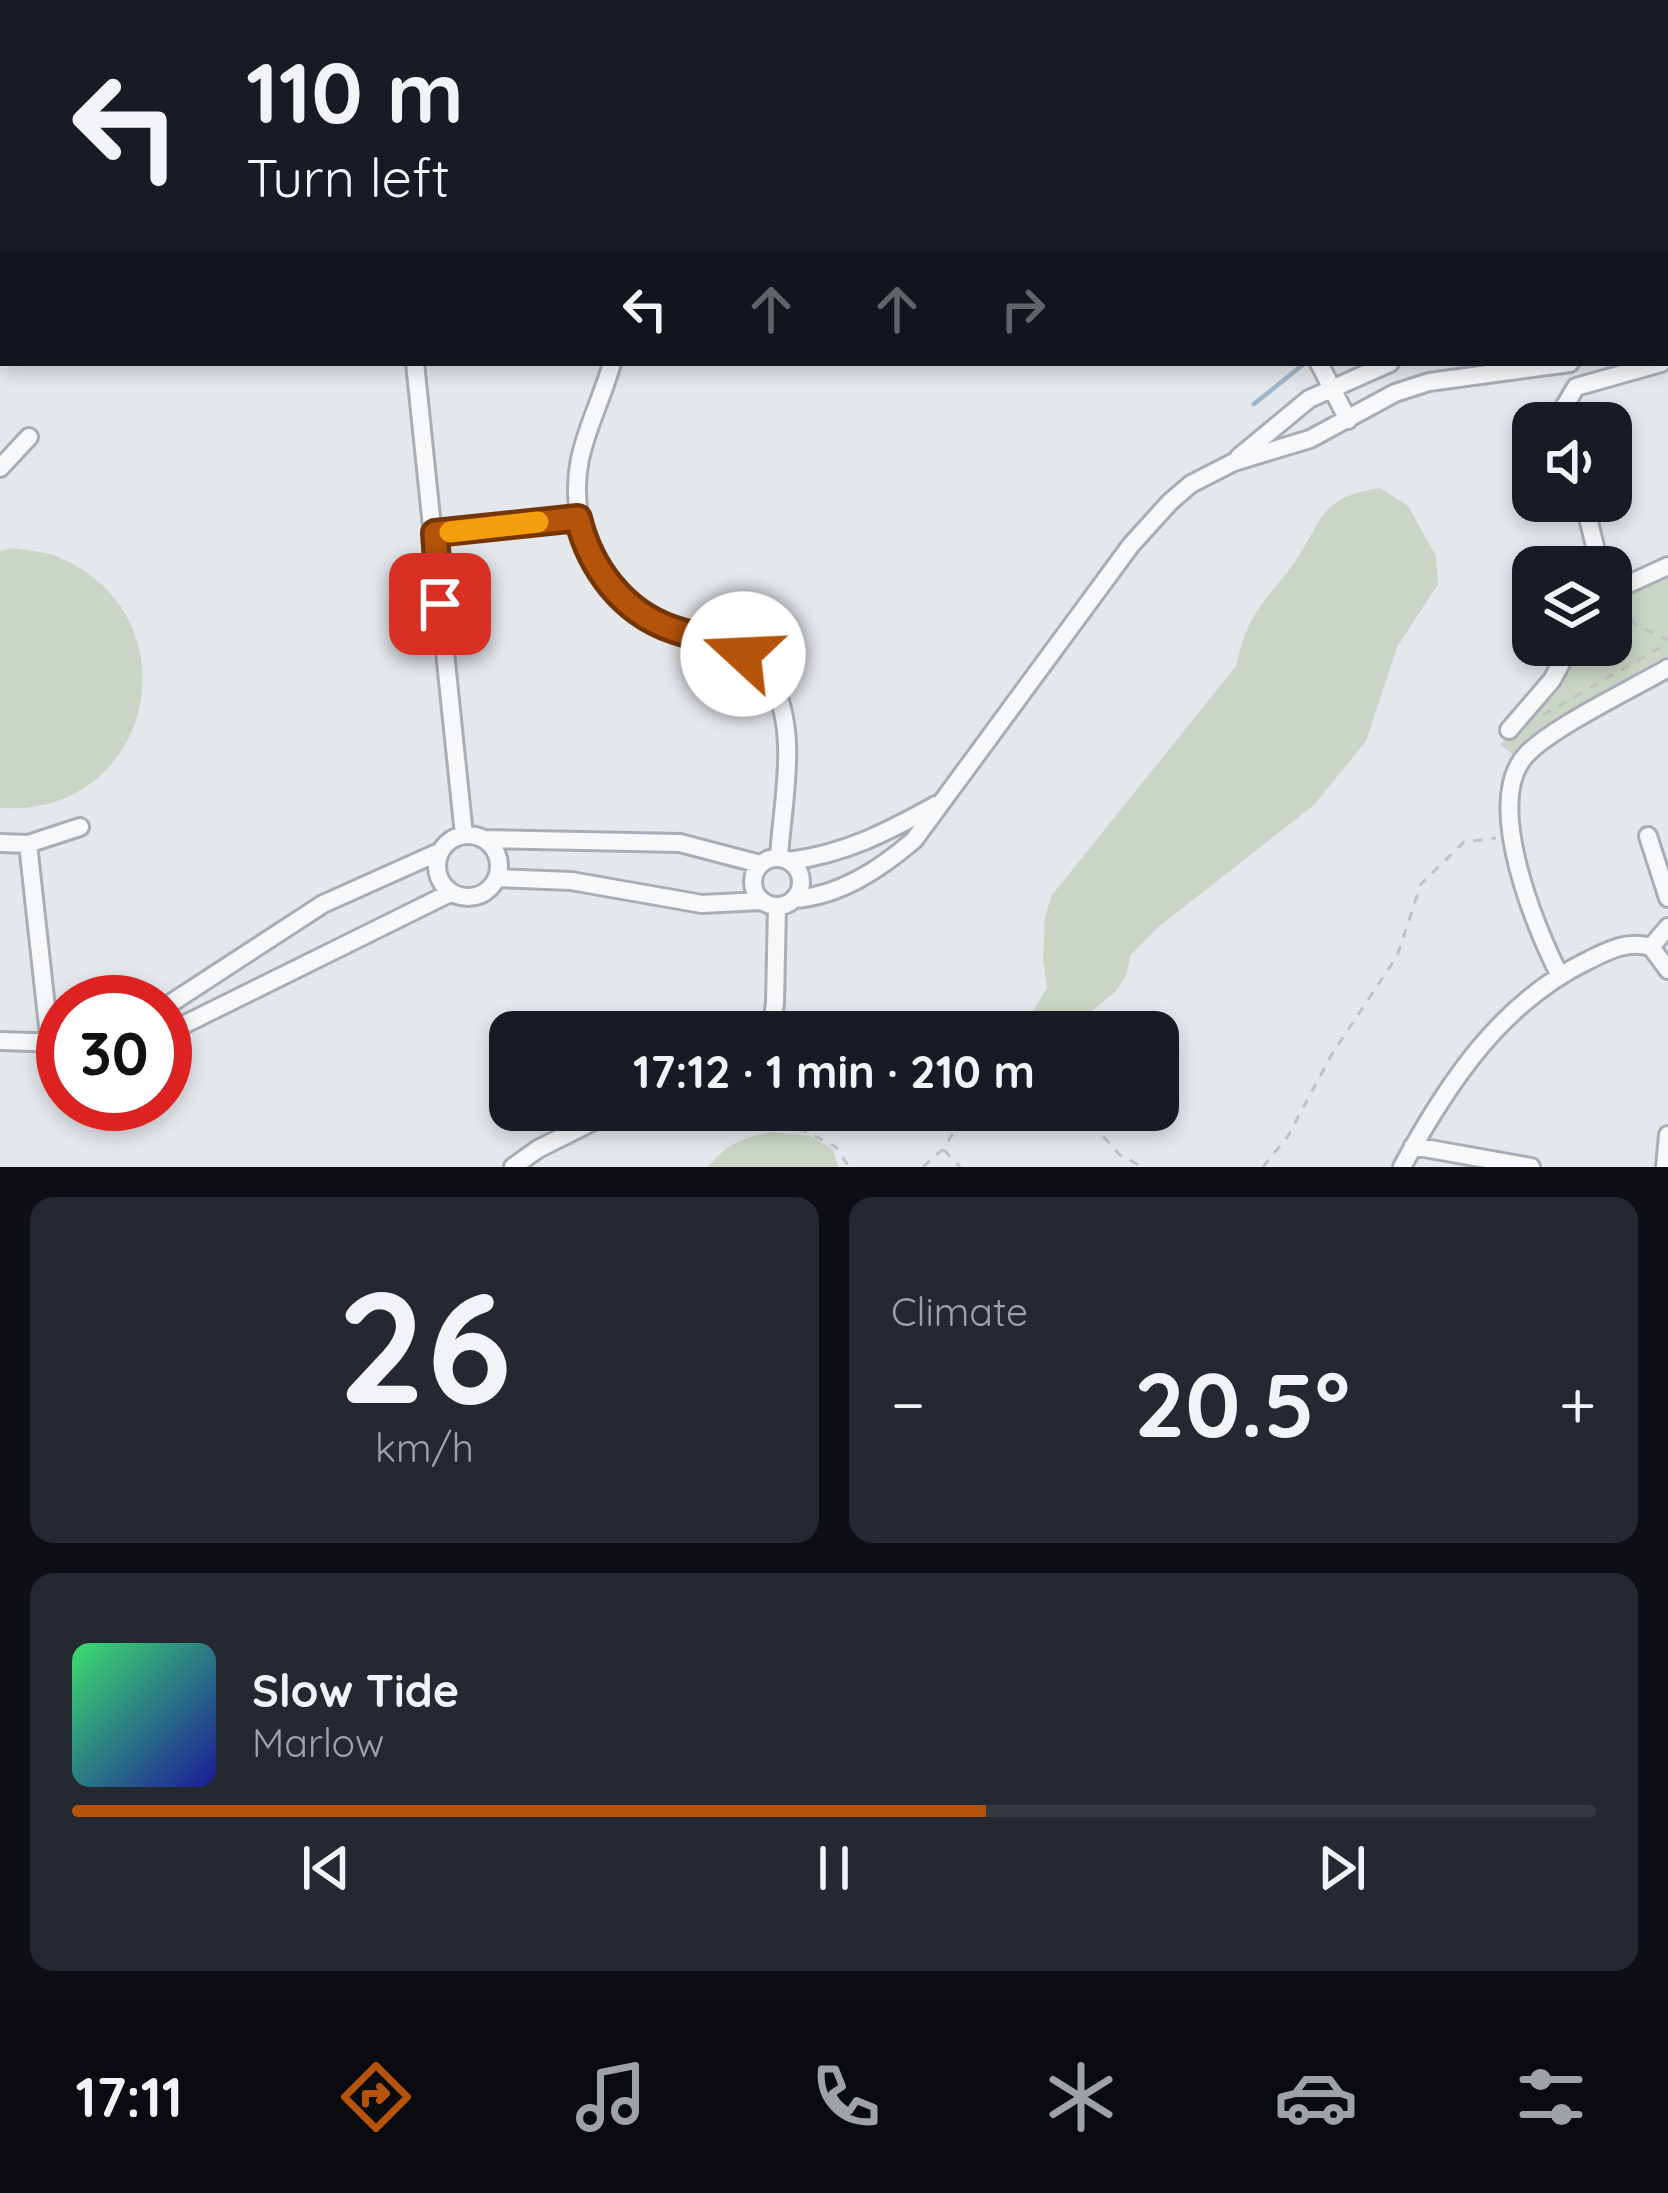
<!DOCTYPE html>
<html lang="en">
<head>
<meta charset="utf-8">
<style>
	:root { --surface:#171b24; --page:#242831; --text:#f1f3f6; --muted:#9ea1a6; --line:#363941; --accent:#b45309 }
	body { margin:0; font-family:Quicksand,sans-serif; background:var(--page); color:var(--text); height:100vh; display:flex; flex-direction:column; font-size:45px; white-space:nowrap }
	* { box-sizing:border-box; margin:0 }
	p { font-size:39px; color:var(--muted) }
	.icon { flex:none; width:66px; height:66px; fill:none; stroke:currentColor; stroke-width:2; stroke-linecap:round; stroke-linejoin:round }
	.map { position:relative; height:1167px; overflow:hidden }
	.drawer { display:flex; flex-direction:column; gap:30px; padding:30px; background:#0d0f14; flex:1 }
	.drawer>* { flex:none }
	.hud { position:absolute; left:0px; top:0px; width:1668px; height:366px; box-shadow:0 6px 18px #0003; background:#171b24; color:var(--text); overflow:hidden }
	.buttons { position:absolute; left:1512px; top:402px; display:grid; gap:24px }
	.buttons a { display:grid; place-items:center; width:120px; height:120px; border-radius:24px; background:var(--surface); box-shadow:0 6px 18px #0003; font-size:60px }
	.speed { position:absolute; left:36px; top:975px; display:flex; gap:24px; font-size:60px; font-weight:700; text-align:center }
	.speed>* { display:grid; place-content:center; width:156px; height:156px; border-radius:50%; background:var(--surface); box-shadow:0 6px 18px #0003; line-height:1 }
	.speed .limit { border:18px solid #d22; background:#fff; color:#111 }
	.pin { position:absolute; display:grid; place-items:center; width:102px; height:102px; color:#fff; margin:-51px; border-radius:24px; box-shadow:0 6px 18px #0006 }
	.me { position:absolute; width:132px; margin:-66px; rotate:290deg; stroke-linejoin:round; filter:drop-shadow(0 0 9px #0008) }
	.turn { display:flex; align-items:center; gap:42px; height:252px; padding:0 48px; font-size:54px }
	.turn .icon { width:156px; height:156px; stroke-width:2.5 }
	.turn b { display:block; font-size:84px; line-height:102px }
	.lanes { display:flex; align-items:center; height:114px; padding:0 48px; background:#0003; justify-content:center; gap:60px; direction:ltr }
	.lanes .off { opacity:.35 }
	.big { font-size:90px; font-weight:800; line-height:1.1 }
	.drawer .card { flex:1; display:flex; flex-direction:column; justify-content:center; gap:18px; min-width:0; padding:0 42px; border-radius:24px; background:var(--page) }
	.drawer .dial { align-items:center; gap:0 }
	.dial b { font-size:156px; line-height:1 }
	.song { display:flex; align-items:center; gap:36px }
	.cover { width:144px; height:144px; border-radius:18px; background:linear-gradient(135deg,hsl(140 70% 55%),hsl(240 70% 35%)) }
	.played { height:12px; border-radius:6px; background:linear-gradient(90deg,var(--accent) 60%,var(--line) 60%) }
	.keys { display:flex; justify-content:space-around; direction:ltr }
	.heat { display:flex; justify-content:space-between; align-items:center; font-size:66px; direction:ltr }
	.drawer .tiles { flex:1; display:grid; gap:30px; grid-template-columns:1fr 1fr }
	.card:last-child { grid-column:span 2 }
	.trip { position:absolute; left:489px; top:1011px; width:690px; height:120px; border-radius:24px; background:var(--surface); box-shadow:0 6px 18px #0003; font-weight:800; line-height:120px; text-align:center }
	.menu { display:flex; height:192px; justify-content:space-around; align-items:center; background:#090b0e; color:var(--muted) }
	.menu .icon { width:84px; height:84px }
	.menu .active { color:var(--accent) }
	.menu b { font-size:54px; color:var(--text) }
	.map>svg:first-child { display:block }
	.green { fill:#cad5c5 }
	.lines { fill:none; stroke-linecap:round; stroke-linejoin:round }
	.stream { stroke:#a0b7cb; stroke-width:4.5 }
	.minor-casing { stroke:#a9aeb6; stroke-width:22 }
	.path { stroke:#bec2c7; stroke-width:3; stroke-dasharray:9 9; stroke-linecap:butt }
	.minor { stroke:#f7f8fa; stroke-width:16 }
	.route-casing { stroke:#753606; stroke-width:30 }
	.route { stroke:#b45309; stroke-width:21 }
	.slow { stroke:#f59e0b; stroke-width:21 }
</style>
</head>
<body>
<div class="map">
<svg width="1668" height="1167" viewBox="0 0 1668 1167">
	<rect width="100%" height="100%" fill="#e4e7eb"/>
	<path class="green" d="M1380 488 1408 506 1436 556 1438 584 1397 647 1366 741 1314 805 1157 928 1130 956 1127 974 1116 991 1067 1032H1048L1028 1019 1047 988 1043 958 1045 916 1052 895 1236 666C1248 615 1258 609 1289 570 1323 526 1314 498 1380 488Z
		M13 548C28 551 45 551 58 557 199 616 153 818 0 808V551Z
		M1668 574V656L1529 737 1514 755 1500 745 1556 686 1581 645H1611V606L1632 590Z
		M773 1132 810 1136 833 1149 838 1167H708C726 1144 745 1137 773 1132Z"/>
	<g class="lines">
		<path class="stream" d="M1665 220 1668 218
			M1254 404 1305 363"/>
		<defs>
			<path id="minor" d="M1526 0 1527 3
				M602 3 604 0
				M1344 3 1345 0
				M1665 314 1668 313
				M1665 332 1668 331
				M415 363 464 835
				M612 363C603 396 587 426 580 459 565 532 606 611 681 632 716 641 753 649 773 685 799 733 782 805 779 857
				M1319 363 1348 420
				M1566 423 1564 407 1576 387 1661 363
				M1239 457 1309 399 1390 363
				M0 468 29 437
				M1584 501 1600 567
				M435 533 578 518
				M1611 592 1668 566
				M1509 730 1552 680 1571 645
				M437 866a31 31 0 1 1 62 0a31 31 0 1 1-62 0Z
				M1648 836 1668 898
				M484 839 680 843 760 864
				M0 843 28 844 80 827
				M28 844 50 1044
				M753 882a24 24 0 1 1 48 0a24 24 0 1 1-48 0Z
				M789 861C845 854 887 832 936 805
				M497 878 571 881 702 904 761 901
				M794 899C840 896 880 869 914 840L1131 545 1170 502 1191 484 1234 462 1310 439 1395 393 1429 382 1570 363
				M1651 947 1668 970
				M1651 947 1668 927
				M1559 974C1535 927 1483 801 1526 755 1552 727 1632 689 1668 668
				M165 1007 323 904 439 852
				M771 1032 775 1003 777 906
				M165 1034 450 893
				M0 1041 63 1043
				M1413 1146 1531 1167
				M513 1167 538 1149 598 1119 686 1110
				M1402 1167C1447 1084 1501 1002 1589 960 1609 950 1628 940 1651 947
				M1665 1167 1668 1135"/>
		</defs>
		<use href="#minor" class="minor-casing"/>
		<path class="path" d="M1619 605 1636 625 1668 640
			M1543 715 1668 643
			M793 1110 801 1129 836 1147 849 1167
			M1079 1110 1120 1155 1143 1167
			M944 1150 960 1167
			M923 1167 943 1149 968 1110
			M1263 1167 1288 1136 1332 1054 1397 956 1421 884 1464 842 1496 838"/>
		<use href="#minor" class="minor"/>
	</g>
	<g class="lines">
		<defs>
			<path id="route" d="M440 604 435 533 578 518C590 568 623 612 672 629 697 638 720 640 743 654"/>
		</defs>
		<use href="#route" class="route-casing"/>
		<use href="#route" class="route"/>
		<path class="slow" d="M450 532 538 522"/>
	</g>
</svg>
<div class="buttons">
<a><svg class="icon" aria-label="sound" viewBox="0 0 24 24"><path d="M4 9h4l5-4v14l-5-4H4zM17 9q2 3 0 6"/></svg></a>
<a><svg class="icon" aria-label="layers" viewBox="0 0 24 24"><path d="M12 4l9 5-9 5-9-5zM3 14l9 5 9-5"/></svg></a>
</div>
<div class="speed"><div class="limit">30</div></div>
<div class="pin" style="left:440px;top:604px;background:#d93025"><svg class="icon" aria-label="arrive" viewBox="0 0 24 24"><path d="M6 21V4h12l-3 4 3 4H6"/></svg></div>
<svg class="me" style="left:743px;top:654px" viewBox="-20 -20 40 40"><circle r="19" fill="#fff"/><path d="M0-13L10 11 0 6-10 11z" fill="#b45309"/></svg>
<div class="trip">17:12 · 1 min · 210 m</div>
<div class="hud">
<div class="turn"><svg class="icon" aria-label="left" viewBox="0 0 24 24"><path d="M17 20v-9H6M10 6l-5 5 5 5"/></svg><div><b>110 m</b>Turn left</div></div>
<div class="lanes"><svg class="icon" aria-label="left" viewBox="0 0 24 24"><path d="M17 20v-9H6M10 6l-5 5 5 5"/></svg><svg class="icon off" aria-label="ahead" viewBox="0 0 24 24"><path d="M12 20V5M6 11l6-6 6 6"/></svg><svg class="icon off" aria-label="ahead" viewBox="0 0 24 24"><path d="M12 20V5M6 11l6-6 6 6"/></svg><svg class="icon off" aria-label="right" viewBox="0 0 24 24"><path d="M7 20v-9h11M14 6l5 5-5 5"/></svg></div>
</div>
</div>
<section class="drawer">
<div class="tiles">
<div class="card dial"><b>26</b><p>km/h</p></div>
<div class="card"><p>Climate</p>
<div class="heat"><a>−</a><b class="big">20.5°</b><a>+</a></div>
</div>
<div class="card">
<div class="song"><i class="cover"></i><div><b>Slow Tide</b><p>Marlow</p></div></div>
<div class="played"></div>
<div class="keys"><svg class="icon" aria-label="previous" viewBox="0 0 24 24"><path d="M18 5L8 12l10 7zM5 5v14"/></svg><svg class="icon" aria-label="pause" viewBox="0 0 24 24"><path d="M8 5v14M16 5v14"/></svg><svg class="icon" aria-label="next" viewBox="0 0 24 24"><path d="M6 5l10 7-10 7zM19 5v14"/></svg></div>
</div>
</div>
</section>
<nav class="menu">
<b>17:11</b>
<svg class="icon active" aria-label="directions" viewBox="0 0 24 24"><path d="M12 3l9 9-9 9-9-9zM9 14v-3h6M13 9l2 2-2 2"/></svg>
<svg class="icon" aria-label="music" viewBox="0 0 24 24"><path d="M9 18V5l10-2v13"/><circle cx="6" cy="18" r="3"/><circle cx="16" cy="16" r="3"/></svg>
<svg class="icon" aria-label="phone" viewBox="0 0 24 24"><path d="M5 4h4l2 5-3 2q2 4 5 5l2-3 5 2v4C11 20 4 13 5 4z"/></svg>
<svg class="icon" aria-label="climate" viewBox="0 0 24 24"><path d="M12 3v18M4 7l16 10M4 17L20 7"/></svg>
<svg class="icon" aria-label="car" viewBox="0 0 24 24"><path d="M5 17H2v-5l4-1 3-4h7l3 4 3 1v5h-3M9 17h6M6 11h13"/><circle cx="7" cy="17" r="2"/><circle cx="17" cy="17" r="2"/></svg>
<svg class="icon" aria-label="filters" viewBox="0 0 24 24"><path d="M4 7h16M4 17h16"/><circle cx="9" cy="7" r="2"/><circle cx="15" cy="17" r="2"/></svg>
</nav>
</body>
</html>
